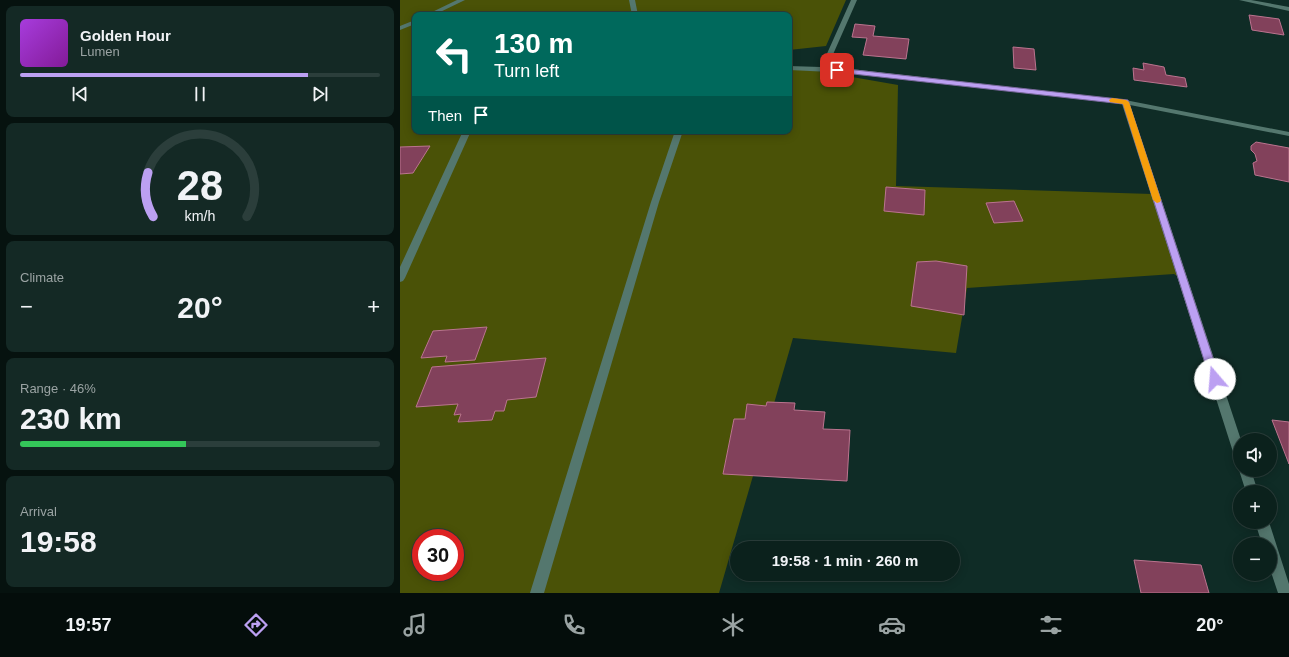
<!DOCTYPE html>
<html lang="en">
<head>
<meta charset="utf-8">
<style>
	:root { --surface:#0b211c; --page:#142925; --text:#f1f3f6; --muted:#9aa3a3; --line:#2b3e3b; --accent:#bca0f2 }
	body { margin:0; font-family:Helvetica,sans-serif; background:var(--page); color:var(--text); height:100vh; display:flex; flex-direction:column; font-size:15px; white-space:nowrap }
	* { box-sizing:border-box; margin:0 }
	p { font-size:13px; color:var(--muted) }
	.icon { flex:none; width:22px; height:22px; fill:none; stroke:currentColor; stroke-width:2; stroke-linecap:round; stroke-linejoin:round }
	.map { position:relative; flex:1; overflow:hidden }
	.drawer { display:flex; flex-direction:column; gap:6px; padding:6px; background:#06120f; width:400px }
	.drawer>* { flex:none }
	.guide { position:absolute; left:12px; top:12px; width:380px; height:122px; border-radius:8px; box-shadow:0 2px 10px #0003,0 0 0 1px var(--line); background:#00695c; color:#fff; overflow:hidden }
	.controls { position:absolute; left:833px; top:433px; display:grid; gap:8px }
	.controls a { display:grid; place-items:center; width:44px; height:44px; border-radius:50%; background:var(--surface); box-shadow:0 2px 10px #0003,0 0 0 1px var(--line); font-size:20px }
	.speed { position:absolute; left:12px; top:529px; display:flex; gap:8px; font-size:20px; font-weight:700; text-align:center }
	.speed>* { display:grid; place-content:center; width:52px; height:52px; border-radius:50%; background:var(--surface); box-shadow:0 2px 10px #0003,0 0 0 1px var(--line); line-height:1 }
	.speed .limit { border:6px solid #d22; background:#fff; color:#111 }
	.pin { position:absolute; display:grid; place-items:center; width:34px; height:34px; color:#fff; margin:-17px; border-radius:8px; box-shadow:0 2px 6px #0006 }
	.me { position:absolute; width:44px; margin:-22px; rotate:342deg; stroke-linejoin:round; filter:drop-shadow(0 0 3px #0008) }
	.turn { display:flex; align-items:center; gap:14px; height:84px; padding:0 16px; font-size:18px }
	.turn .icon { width:52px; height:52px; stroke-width:2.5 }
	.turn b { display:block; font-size:28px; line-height:34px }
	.then { display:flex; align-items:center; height:38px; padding:0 16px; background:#0003; gap:8px; font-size:15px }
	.big { font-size:30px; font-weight:700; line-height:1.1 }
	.drawer .widget { flex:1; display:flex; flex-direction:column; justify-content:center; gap:6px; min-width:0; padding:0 14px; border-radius:8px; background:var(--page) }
	.drawer .dial { align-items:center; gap:0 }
	.dial svg { height:104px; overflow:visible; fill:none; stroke:var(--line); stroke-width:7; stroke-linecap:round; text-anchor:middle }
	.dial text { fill:var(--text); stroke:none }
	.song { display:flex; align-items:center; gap:12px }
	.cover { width:48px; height:48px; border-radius:6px; background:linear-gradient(135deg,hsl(280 70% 55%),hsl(290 70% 35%)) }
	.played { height:4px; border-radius:2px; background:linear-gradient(90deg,var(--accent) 80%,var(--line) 80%) }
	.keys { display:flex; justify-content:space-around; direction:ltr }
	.heat { display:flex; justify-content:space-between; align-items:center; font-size:22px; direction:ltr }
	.charge { height:6px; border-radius:3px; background:linear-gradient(90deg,#34c759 46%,var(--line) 0) }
	.trip { position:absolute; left:330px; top:541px; width:230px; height:40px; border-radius:20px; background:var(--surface); box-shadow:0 2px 10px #0003,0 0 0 1px var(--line); font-weight:700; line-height:40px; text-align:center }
	.tabs { display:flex; height:64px; justify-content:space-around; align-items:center; background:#040d0b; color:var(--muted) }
	.tabs .icon { width:28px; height:28px }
	.tabs .active { color:var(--accent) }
	.tabs b { font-size:18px; color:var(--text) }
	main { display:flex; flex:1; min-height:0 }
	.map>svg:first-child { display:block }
	.forest { fill:#4a5207; fill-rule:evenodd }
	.building { fill:#82415b; stroke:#bb748f }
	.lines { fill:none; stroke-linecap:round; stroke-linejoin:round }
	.minor { fill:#54776e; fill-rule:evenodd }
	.route { fill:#bca0f2; stroke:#7a689d }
	.slow { fill:#f59e0b }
</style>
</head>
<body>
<main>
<section class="drawer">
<div class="widget">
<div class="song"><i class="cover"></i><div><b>Golden Hour</b><p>Lumen</p></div></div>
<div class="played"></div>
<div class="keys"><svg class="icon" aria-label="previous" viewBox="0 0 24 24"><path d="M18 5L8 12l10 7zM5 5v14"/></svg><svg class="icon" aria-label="pause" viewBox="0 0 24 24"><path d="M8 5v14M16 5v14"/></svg><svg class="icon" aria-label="next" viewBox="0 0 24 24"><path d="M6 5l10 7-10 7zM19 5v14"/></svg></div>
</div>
<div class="widget dial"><svg viewBox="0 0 100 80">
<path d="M14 69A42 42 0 1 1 86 69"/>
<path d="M14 69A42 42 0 0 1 10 35" stroke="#bca0f2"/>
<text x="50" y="56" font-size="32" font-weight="700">28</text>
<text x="50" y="72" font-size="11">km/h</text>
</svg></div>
<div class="widget"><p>Climate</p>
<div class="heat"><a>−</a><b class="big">20°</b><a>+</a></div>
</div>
<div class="widget"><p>Range · 46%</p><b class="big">230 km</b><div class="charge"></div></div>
<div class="widget"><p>Arrival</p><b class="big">19:58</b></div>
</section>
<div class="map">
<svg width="889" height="593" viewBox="0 0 889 593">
	<rect width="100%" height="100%" fill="#0f2c26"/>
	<path class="forest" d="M0 0H446L426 46 389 50V15H15V131H389V66L498 85 496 186 752 194 777 276 774 274 567 288 556 353 393 338 319 593H0ZM21 538H55V572H21Z"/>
	<path class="building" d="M849 15 879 19 884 35 852 30Z
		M455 24 475 26 473 36 509 39 506 59 463 55 467 38 452 37Z
		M613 47 634 49 636 70 614 68Z
		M743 63 764 67 766 75 785 78 787 87 734 80 733 68 744 70Z
		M856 142 889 148V182L855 175 853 163 857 161 855 154 851 150V146Z
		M30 146 13 173 0 174V147Z
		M486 187 525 190 524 215 484 211Z
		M614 201 623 221 594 223 586 203Z
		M536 261 567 266 564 315 511 306 517 262Z
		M87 327 75 360 45 362 47 356 21 358 33 331Z
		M146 358 136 397 107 400 104 411H95L92 420 58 422 61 414 54 415 58 404 16 407 32 367Z
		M367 402 395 403 394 410 425 412 423 429 450 430 447 481 323 474 334 419H345L347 404 366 406Z
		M872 420 889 422V464Z
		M734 560 801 565 809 593H741Z"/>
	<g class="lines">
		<path class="minor" d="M57 0H65L34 15H26Z
			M229 0H235L238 15H232Z
			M451 0H457L427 68 451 69 725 100 889 132V136L730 105 841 440 840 461 836 459 834 455 722 104 451 73 389 70V66L421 67Z
			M839 0H851L889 7V11Z
			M15 20V24L0 30V26Z
			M63 131H71L5 278 3 281 0 282V267Z
			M275 131H283L259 202 144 593H130L251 202Z
			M840 467V470H851L858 492H846L839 470Z
			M855 522H869L889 584V593H878L870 569V544H862Z"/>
	</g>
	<path class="route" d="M437 68 728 100 820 379 819 382 815 384 812 382 810 379 723 104 435 72 434 70Z"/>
	<path class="slow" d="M712 98 726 100 729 102 761 200 760 202 757 203 753 200 723 104 710 102 709 100Z"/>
</svg>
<div class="controls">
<a><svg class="icon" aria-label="sound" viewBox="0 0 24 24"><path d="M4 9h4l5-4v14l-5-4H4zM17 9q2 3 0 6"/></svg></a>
<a>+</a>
<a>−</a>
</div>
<div class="speed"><div class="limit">30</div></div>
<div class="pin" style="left:437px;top:70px;background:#d93025"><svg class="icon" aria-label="arrive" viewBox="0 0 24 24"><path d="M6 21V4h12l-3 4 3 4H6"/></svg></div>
<svg class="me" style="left:815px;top:379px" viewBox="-20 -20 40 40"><circle r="19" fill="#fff"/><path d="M0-13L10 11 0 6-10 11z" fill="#bca0f2"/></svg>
<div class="trip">19:58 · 1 min · 260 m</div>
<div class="guide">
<div class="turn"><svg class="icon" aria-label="left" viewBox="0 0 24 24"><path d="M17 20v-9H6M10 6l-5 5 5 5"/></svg><div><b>130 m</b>Turn left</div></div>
<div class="then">Then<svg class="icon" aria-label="arrive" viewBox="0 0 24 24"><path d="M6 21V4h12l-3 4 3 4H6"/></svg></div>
</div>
</div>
</main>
<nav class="tabs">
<b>19:57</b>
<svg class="icon active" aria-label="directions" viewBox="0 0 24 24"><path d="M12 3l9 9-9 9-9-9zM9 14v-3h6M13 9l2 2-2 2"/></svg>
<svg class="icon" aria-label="music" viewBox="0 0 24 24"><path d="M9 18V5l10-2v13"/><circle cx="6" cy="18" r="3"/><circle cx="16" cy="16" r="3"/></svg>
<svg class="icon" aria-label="phone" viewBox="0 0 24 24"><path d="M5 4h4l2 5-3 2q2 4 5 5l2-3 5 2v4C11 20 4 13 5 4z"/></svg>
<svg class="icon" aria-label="climate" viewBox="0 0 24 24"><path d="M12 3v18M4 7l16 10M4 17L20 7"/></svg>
<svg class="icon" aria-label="car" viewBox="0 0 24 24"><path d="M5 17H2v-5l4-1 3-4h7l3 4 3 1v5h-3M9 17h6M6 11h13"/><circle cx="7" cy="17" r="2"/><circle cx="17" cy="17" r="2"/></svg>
<svg class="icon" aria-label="filters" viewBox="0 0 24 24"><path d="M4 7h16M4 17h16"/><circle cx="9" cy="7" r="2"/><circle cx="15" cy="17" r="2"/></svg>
<b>20°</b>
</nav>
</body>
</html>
